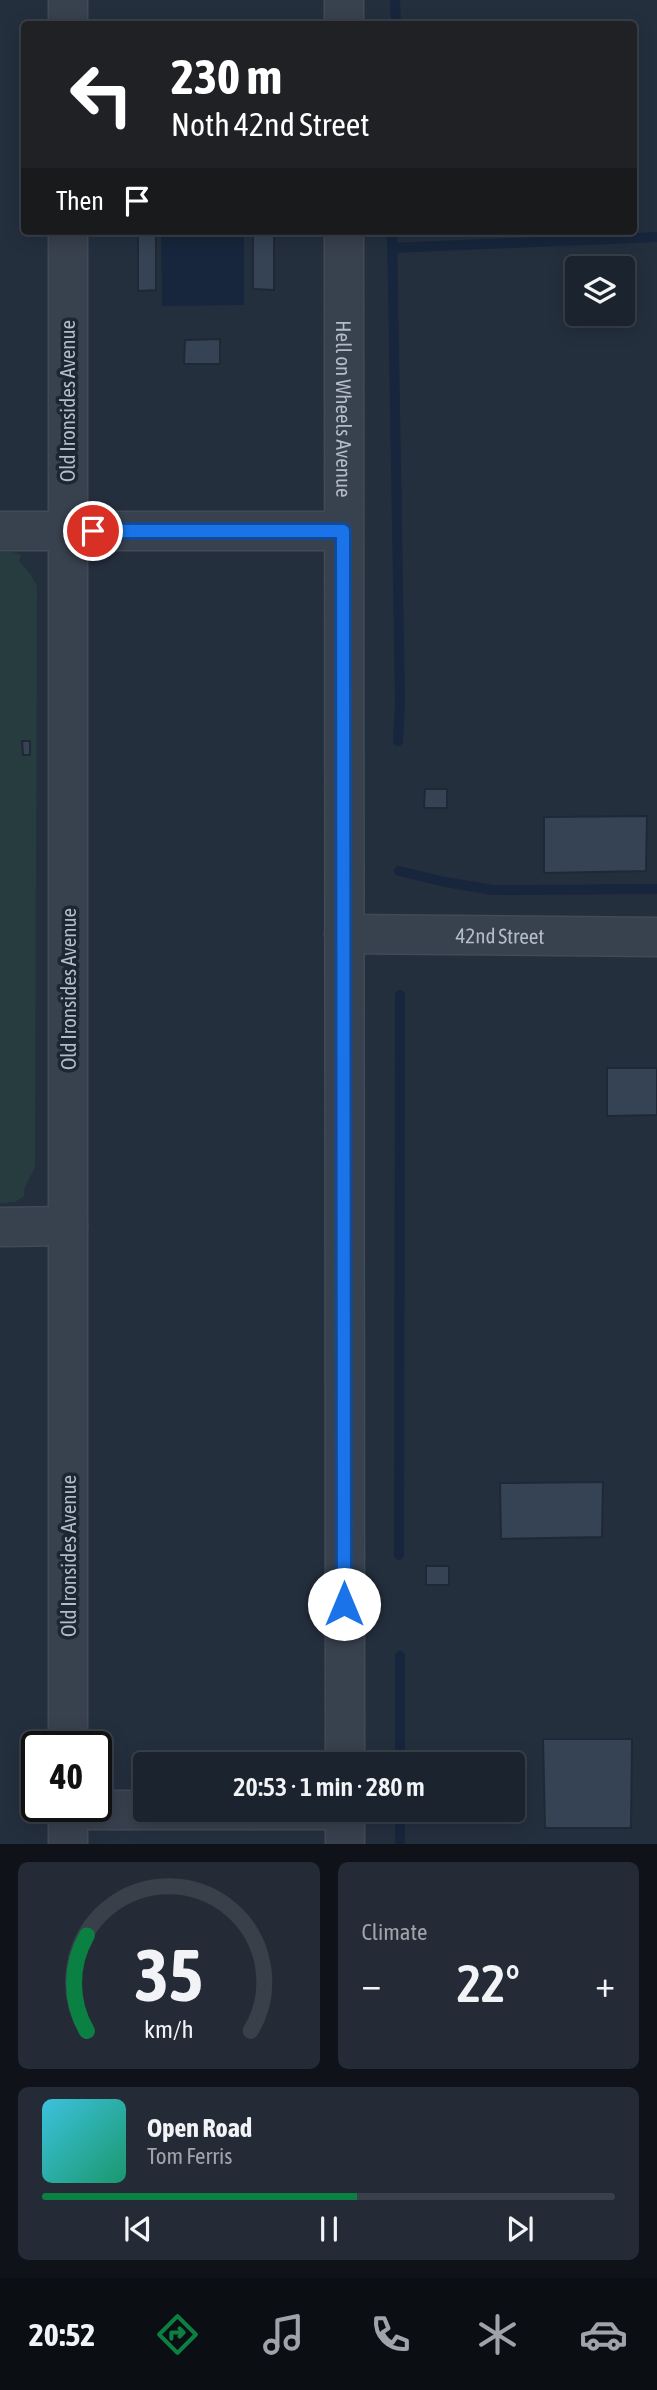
<!DOCTYPE html>
<html lang="en">
<head>
<meta charset="utf-8">
<style>
	:root { --surface:#1b232e; --page:#242b36; --text:#f1f3f6; --muted:#a0a4aa; --line:#39404a; --accent:#0b8043 }
	body { margin:0; font-family:"Asap Condensed",sans-serif; background:var(--page); color:var(--text); height:100vh; display:flex; flex-direction:column; font-size:26px; white-space:nowrap }
	* { box-sizing:border-box; margin:0 }
	p { font-size:23px; color:var(--muted) }
	.icon { flex:none; width:38px; height:38px; fill:none; stroke:currentColor; stroke-width:2; stroke-linecap:round; stroke-linejoin:round }
	.map { position:relative; height:1844px; overflow:hidden }
	.drawer { display:flex; flex-direction:column; gap:18px; padding:18px; background:#0f1319; flex:1 }
	.drawer>* { flex:none }
	.guide { position:absolute; left:21px; top:21px; width:616px; height:214px; border-radius:7px; box-shadow:0 4px 18px #0003,0 0 0 2px var(--line); background:#202124; color:#fff; overflow:hidden }
	.controls { position:absolute; left:565px; top:256px; display:grid; gap:14px }
	.controls a { display:grid; place-items:center; width:70px; height:70px; border-radius:7px; background:var(--surface); box-shadow:0 4px 18px #0003,0 0 0 2px var(--line); font-size:35px }
	.speed { position:absolute; left:21px; top:1731px; display:flex; gap:14px; font-size:35px; font-weight:700; text-align:center }
	.speed>* { display:grid; place-content:center; width:91px; height:91px; border-radius:50%; background:var(--surface); box-shadow:0 4px 18px #0003,0 0 0 2px var(--line); line-height:1 }
	.speed .limit { border:4px solid #111; border-radius:10px; background:#fff; color:#111 }
	.pin { position:absolute; display:grid; place-items:center; width:60px; height:60px; color:#fff; margin:-30px; border:4px solid #fff; border-radius:50%; box-shadow:0 2px 7px #0007 }
	.me { position:absolute; width:77px; margin:-38px; rotate:0deg; stroke-linejoin:round; filter:drop-shadow(0 0 5px #0008) }
	.turn { display:flex; align-items:center; gap:24px; height:147px; padding:0 35px; font-size:32px }
	.turn .icon { width:91px; height:91px; stroke-width:2.5 }
	.turn b { display:block; font-size:49px; line-height:60px }
	.then { display:flex; align-items:center; height:66px; padding:0 35px; background:#0003; gap:14px; font-size:26px }
	.big { font-size:52px; font-weight:600; line-height:1.1 }
	.drawer .tile { flex:1; display:flex; flex-direction:column; justify-content:center; gap:10px; min-width:0; padding:0 24px; border-radius:10px; background:var(--page) }
	.drawer .dial { align-items:center; gap:0 }
	.dial svg { height:182px; overflow:visible; fill:none; stroke:var(--line); stroke-width:7; stroke-linecap:round; text-anchor:middle }
	.dial text { fill:var(--text); stroke:none }
	.song { display:flex; align-items:center; gap:21px }
	.cover { width:84px; height:84px; border-radius:10px; background:linear-gradient(135deg,hsl(190 70% 55%),hsl(160 70% 35%)) }
	.played { height:7px; border-radius:4px; background:linear-gradient(90deg,var(--accent) 55%,var(--line) 55%) }
	.keys { display:flex; justify-content:space-around; direction:ltr }
	.heat { display:flex; justify-content:space-between; align-items:center; font-size:38px; direction:ltr }
	.drawer .tiles { flex:1; display:grid; gap:18px; grid-template-columns:1fr 1fr }
	.tile:last-child { grid-column:span 2 }
	.trip { position:absolute; left:133px; top:1752px; width:392px; height:70px; border-radius:7px; background:var(--surface); box-shadow:0 4px 18px #0003,0 0 0 2px var(--line); font-weight:600; line-height:70px; text-align:center }
	.menu { display:flex; height:112px; justify-content:space-around; align-items:center; background:#0b0e12; color:var(--muted) }
	.menu .icon { width:49px; height:49px }
	.menu .selected { color:var(--accent) }
	.menu b { font-size:32px; color:var(--text) }
	.map>svg:first-child { display:block }
	.green { fill:#263c3f }
	.water { fill:#17263c }
	.lines { fill:none; stroke-linecap:round; stroke-linejoin:round }
	.stream { stroke:#17263c; stroke-width:10 }
	.building { fill:#364354; stroke:#1f2835; stroke-width:2 }
	.minor-casing { stroke:#414a57; stroke-width:41 }
	.minor { stroke:#38414e; stroke-width:38 }
	.route-casing { stroke:#114b97; stroke-width:18 }
	.route { stroke:#1a73e8; stroke-width:12 }
	.labels { text-anchor:middle; dominant-baseline:central; stroke-width:7; stroke-linejoin:round; paint-order:stroke }
	.street-label { font-size:21px; fill:#b4bcc9; stroke:#1d2633 }
</style>
</head>
<body>
<div class="map">
<svg width="657" height="1844" viewBox="0 0 657 1844">
	<rect width="100%" height="100%" fill="#242f3e"/>
	<path class="green" d="M0 552H13L21 555 19 561 31 575 37 586 35 1167 24 1189V1196L15 1202 0 1203Z"/>
	<path class="water" d="M161 231H244V305L162 306Z"/>
	<g class="lines">
		<path class="stream" d="M395 0 396 24
			M392 231 400 702 398 741
			M392 248 657 237
			M399 871 445 882 493 890 657 889
			M399 1555 400 995
			M400 1764V1656
			M400 1844V1810"/>
	</g>
	<path class="building" d="M138 231H156V290L138 291Z
		M253 231H274V290L253 289Z
		M220 339V364H184L185 340Z
		M22 741H30V755H23Z
		M425 789H447V808H424Z
		M647 816 646 871 544 873V817Z
		M607 1068H657V1115L607 1116Z
		M603 1482 602 1537 501 1539 500 1483Z
		M426 1566H449V1585H426Z
		M543 1739H632L631 1828H545Z"/>
	<g class="lines">
		<defs>
			<g id="minor">
				<path d="M344 0V24"/>
				<path d="M68 24V0"/>
				<path d="M68 231V1746"/>
				<path id="s1" d="M344 231 345 1764"/>
				<path d="M0 531H343"/>
				<path id="s2" d="M344 934 657 937"/>
				<path d="M0 1227 68 1226"/>
				<path d="M68 1806V1844"/>
				<path d="M68 1810H253"/>
				<path d="M255 1810H345"/>
				<path d="M345 1810V1844"/>
			</g>
		</defs>
		<use href="#minor" class="minor-casing"/>
		<use href="#minor" class="minor"/>
	</g>
	<g class="lines">
		<defs>
			<path id="route" d="M93 531H343L344 1604"/>
		</defs>
		<use href="#route" class="route-casing"/>
		<use href="#route" class="route"/>
	</g>
	<g class="labels">
		<g class="street-label">
			<text transform="translate(67 401) rotate(-90)">Old Ironsides Avenue</text>
			<text stroke="none"><textPath href="#s1" startOffset="178">Hell on Wheels Avenue</textPath></text>
			<text stroke="none"><textPath href="#s2" startOffset="156">42nd Street</textPath></text>
			<text transform="translate(68 989) rotate(-90)">Old Ironsides Avenue</text>
			<text transform="translate(68 1556) rotate(-90)">Old Ironsides Avenue</text>
		</g>
	</g>
</svg>
<div class="controls">
<a><svg class="icon" aria-label="layers" viewBox="0 0 24 24"><path d="M12 4l9 5-9 5-9-5zM3 14l9 5 9-5"/></svg></a>
</div>
<div class="speed"><div class="limit">40</div></div>
<div class="pin" style="left:93px;top:531px;background:#d93025"><svg class="icon" aria-label="arrive" viewBox="0 0 24 24"><path d="M6 21V4h12l-3 4 3 4H6"/></svg></div>
<svg class="me" style="left:344px;top:1604px" viewBox="-20 -20 40 40"><circle r="19" fill="#fff"/><path d="M0-13L10 11 0 6-10 11z" fill="#1a73e8"/></svg>
<div class="trip">20:53 · 1 min · 280 m</div>
<div class="guide">
<div class="turn"><svg class="icon" aria-label="left" viewBox="0 0 24 24"><path d="M17 20v-9H6M10 6l-5 5 5 5"/></svg><div><b>230 m</b>Noth 42nd Street</div></div>
<div class="then">Then<svg class="icon" aria-label="arrive" viewBox="0 0 24 24"><path d="M6 21V4h12l-3 4 3 4H6"/></svg></div>
</div>
</div>
<section class="drawer">
<div class="tiles">
<div class="tile dial"><svg viewBox="0 0 100 80">
<path d="M14 69A42 42 0 1 1 86 69"/>
<path d="M14 69A42 42 0 0 1 14 27" stroke="#0b8043"/>
<text x="50" y="56" font-size="32" font-weight="700">35</text>
<text x="50" y="72" font-size="11">km/h</text>
</svg></div>
<div class="tile"><p>Climate</p>
<div class="heat"><a>−</a><b class="big">22°</b><a>+</a></div>
</div>
<div class="tile">
<div class="song"><i class="cover"></i><div><b>Open Road</b><p>Tom Ferris</p></div></div>
<div class="played"></div>
<div class="keys"><svg class="icon" aria-label="previous" viewBox="0 0 24 24"><path d="M18 5L8 12l10 7zM5 5v14"/></svg><svg class="icon" aria-label="pause" viewBox="0 0 24 24"><path d="M8 5v14M16 5v14"/></svg><svg class="icon" aria-label="next" viewBox="0 0 24 24"><path d="M6 5l10 7-10 7zM19 5v14"/></svg></div>
</div>
</div>
</section>
<nav class="menu">
<b>20:52</b>
<svg class="icon selected" aria-label="directions" viewBox="0 0 24 24"><path d="M12 3l9 9-9 9-9-9zM9 14v-3h6M13 9l2 2-2 2"/></svg>
<svg class="icon" aria-label="music" viewBox="0 0 24 24"><path d="M9 18V5l10-2v13"/><circle cx="6" cy="18" r="3"/><circle cx="16" cy="16" r="3"/></svg>
<svg class="icon" aria-label="phone" viewBox="0 0 24 24"><path d="M5 4h4l2 5-3 2q2 4 5 5l2-3 5 2v4C11 20 4 13 5 4z"/></svg>
<svg class="icon" aria-label="climate" viewBox="0 0 24 24"><path d="M12 3v18M4 7l16 10M4 17L20 7"/></svg>
<svg class="icon" aria-label="car" viewBox="0 0 24 24"><path d="M5 17H2v-5l4-1 3-4h7l3 4 3 1v5h-3M9 17h6M6 11h13"/><circle cx="7" cy="17" r="2"/><circle cx="17" cy="17" r="2"/></svg>
</nav>
</body>
</html>
